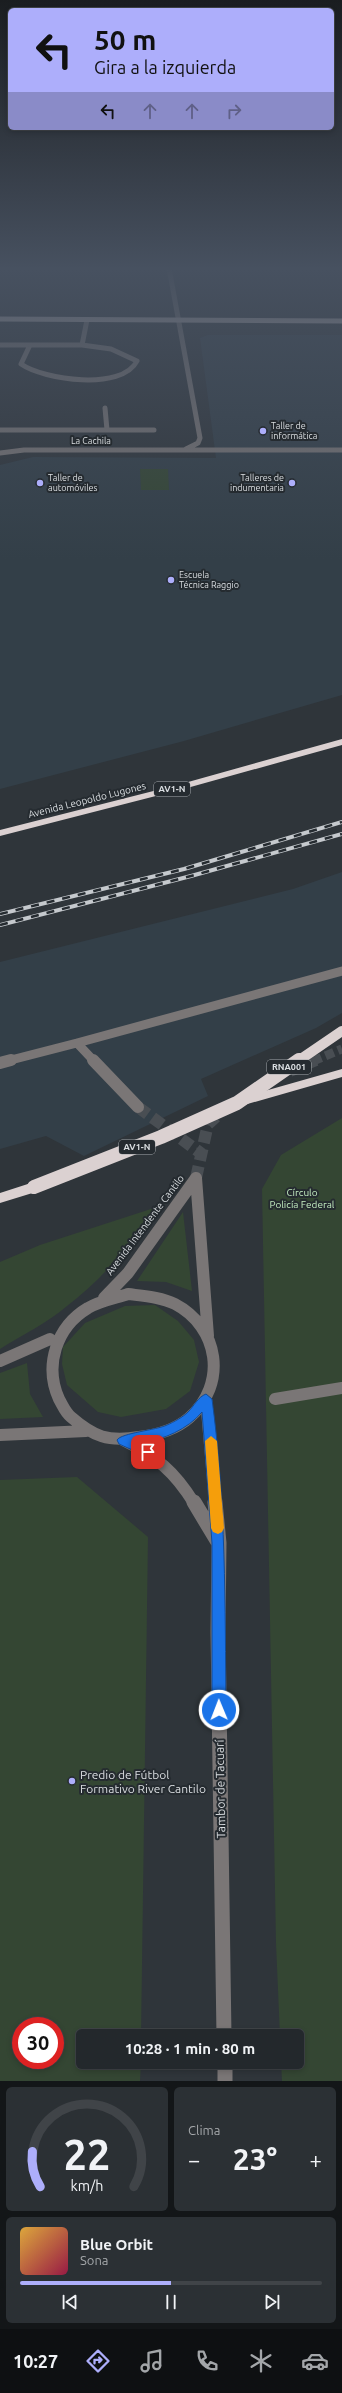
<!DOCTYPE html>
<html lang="es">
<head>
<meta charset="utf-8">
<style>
	:root { --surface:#23282c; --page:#2b3034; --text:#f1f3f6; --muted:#a3a6a9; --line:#404448; --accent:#adaefb }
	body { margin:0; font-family:Ubuntu,sans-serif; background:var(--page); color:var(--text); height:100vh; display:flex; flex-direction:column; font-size:15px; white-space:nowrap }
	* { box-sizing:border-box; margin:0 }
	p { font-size:13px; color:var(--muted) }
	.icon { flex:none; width:22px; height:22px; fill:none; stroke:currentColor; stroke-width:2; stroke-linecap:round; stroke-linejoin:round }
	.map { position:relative; height:2081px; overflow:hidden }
	.sheet { display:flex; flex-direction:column; gap:6px; padding:6px; background:#131618; flex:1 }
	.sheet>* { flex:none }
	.hud { position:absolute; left:8px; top:8px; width:326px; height:122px; border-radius:6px; box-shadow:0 2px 6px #0003,0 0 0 1px var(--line); background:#adaefb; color:#111; overflow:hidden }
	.speed { position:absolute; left:12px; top:2017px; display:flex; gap:8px; font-size:20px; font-weight:700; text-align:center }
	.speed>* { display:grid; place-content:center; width:52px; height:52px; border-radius:50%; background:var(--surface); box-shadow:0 2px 6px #0003,0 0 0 1px var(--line); line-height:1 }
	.speed .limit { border:6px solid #d22; background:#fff; color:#111 }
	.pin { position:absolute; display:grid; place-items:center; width:34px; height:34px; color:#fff; margin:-17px; border-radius:8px; box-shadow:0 2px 6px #0006 }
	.me { position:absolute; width:44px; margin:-22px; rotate:359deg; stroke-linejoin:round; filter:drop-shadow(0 0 3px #0008) }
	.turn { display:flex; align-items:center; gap:14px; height:84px; padding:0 20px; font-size:18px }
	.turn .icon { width:52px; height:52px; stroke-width:2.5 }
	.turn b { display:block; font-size:28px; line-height:34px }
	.lanes { display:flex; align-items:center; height:38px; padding:0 20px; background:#0003; justify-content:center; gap:20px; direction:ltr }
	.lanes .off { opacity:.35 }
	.big { font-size:30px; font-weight:700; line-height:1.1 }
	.sheet .tile { flex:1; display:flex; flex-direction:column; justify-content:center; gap:6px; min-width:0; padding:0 14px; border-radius:6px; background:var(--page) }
	.sheet .dial { align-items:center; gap:0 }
	.dial svg { height:104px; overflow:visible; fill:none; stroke:var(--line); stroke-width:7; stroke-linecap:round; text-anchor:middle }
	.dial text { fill:var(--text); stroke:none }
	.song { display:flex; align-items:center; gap:12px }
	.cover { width:48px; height:48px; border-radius:6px; background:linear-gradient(135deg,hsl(40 70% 55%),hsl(340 70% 35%)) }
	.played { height:4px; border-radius:2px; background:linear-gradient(90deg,var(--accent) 50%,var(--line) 50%) }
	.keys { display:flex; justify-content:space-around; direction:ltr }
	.heat { display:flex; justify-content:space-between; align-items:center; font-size:22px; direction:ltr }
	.sheet .tiles { flex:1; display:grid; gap:6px; grid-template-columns:1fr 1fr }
	.tile:last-child { grid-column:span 2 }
	.trip { position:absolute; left:76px; top:2029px; width:228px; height:40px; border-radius:6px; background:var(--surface); box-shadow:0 2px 6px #0003,0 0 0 1px var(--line); font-weight:700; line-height:40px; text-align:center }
	.tabs { display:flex; height:64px; justify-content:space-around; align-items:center; background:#0e1012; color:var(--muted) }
	.tabs .icon { width:28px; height:28px }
	.tabs .on { color:var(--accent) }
	.tabs b { font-size:18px; color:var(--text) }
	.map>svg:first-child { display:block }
	.built { fill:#333f48 }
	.green { fill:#344633; fill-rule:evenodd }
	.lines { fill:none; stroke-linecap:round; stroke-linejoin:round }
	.minor-tunnel-far1 { stroke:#494e53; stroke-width:9; stroke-dasharray:9 4.5; stroke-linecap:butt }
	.minor-tunnel { stroke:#494e53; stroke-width:12; stroke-dasharray:12 6; stroke-linecap:butt }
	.minor-far3 { stroke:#7a7676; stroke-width:5 }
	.minor-far2 { stroke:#7a7676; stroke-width:9 }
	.minor-far1 { stroke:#7a7676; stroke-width:12 }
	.minor { stroke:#7a7676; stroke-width:15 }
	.major { stroke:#c0b7b8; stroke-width:5 }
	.highway { fill:#dbd1d1; fill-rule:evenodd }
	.rail-casing { stroke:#c5c9cd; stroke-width:4 }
	.rail { stroke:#252b30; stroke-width:2.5; stroke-dasharray:8; stroke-linecap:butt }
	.highway-bridge-far1 { stroke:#dbd1d1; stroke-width:10 }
	.highway-bridge { stroke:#dbd1d1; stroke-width:14 }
	.route { fill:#1a73e8; stroke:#114b97 }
	.slow { fill:#f59e0b }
	.poi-dot { fill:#adaefb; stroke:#252b30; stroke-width:1.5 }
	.labels { text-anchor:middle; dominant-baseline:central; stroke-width:4; stroke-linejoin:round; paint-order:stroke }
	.far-poi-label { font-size:9px; fill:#dadee1; stroke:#252b30; text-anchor:start }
	.far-street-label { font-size:9px; fill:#dadee1; stroke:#252b30 }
	.shield { fill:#252b30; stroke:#a4a8ac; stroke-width:1 }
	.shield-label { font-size:9px; font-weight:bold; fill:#dadee1 }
	.street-label { font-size:10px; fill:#dadee1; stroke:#252b30 }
	.park-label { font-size:10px; fill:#c3ecc0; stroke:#252b30 }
	.near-poi-label { font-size:12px; fill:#dadee1; stroke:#252b30; text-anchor:start }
	.near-street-label { font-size:12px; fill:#dadee1; stroke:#252b30 }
</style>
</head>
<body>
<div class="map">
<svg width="342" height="2081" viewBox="0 0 342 2081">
	<rect width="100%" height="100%" fill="#2f353a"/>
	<path class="built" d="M208 335H342V695L184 741 0 789V465L33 457 216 458 200 338Z
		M342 872V1013L316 1028 201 1079 208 1096 84 1156 46 1136 0 1149V962L293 889Z"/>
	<path class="green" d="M140 469H168L169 490H141Z
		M342 1118V2081H282L281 2062H297V2036H280L276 1943 262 1189 281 1155Z
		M154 1208C132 1245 101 1280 67 1306 47 1323 22 1335 0 1349V1262L40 1245Z
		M183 1212 192 1291 166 1282 137 1281Z
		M155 1305 178 1321 194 1340 199 1362 190 1391 166 1409 121 1417 98 1412 67 1385 62 1364 63 1347 85 1323 125 1306Z
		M27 1363 30 1394 43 1417 0 1419V1373Z
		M77 1477 148 1537 141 2036H83V2062H141L140 2081H0V1480ZM21 2026H55V2060H21Z"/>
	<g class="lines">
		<path class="minor-tunnel-far1" d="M313 1061 342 1049"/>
		<path class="minor-tunnel" d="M290 1071 316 1060
			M138 1107 202 1154
			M196 1178 208 1124 219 1114"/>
		<path class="minor-far3" d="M169 268 200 438 198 443 186 449
			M0 345H82L87 320
			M30 345 21 364C44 380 122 391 137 361L111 349 82 345
			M0 430H107L105 408
			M107 430H154
			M0 453 24 450H342"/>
		<path class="minor-far2" d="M77 1043 342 971
			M7 1061 77 1043 94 1061"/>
		<path class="minor-far1" d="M93 1060 138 1107
			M0 1063 11 1060
			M196 1178 208 1336
			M128 1294C144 1296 161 1297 175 1304 219 1327 228 1384 189 1418 175 1430 157 1435 139 1437 108 1442 94 1437 71 1417 65 1412 63 1406 59 1399 44 1366 56 1327 88 1308 99 1301 116 1298 128 1294Z
			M104 1298 128 1273 196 1178
			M0 1361 50 1339
			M206 1399 215 1503
			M275 1399 342 1388
			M0 1435 86 1431
			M123 1440C157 1457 174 1471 194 1503"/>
		<path class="minor" d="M194 1502 218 1542
			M215 1502 219 1543 218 1632 224 2036
			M225 2062V2081"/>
		<path class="major" d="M0 319 342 321"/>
		<path class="highway" d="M342 739V745L187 788 0 836V830L181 784Z
			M342 1069V1077L244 1105 240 1104 238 1101 240 1098Z
			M34 1182 39 1183 41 1187 39 1191 0 1203V1193Z"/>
		<defs>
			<path id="rail" d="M0 914 184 869 342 822
				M0 925 191 876 342 834"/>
		</defs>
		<use href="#rail" class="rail-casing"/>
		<use href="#rail" class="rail"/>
		<path class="highway-bridge-far1" d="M298 1061 342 1031"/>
		<path class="highway-bridge" d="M34 1187 161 1137 237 1103 299 1060"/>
	</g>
	<linearGradient id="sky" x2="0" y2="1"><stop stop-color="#1a1d20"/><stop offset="0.48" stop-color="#475160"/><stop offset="1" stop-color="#475160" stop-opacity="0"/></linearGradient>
	<rect width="342" height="560" fill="url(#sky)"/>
	<path class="route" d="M206 1394 212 1399C226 1502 225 1606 226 1710L224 1714 219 1716 214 1714 212 1710V1543L202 1412C188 1429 163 1440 141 1443L153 1449 154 1452 148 1457 119 1444 117 1440C121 1433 157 1430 167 1425 174 1422 183 1417 188 1412 194 1406 198 1397 206 1394Z"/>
	<path class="slow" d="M211 1436 217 1441 224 1528 222 1532 218 1534 213 1532 211 1528 205 1441Z"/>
	<g class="poi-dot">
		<circle cx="263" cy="431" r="4"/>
		<circle cx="40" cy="483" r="4"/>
		<circle cx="292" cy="483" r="4"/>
		<circle cx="171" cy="580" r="4"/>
		<circle cx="72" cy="1781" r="4"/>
	</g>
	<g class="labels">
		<g class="far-poi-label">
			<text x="271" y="426">Taller de<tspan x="271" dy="10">informática</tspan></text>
			<text x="48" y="478">Taller de<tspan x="48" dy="10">automóviles</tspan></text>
			<text x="284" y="478" text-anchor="end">Talleres de<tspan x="284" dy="10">indumentaria</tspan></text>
			<text x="179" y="575">Escuela<tspan x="179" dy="10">Técnica Raggio</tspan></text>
		</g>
		<g class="far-street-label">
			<text x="91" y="441">La Cachila</text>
		</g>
		<g class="shield">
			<rect x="154" y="782" width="36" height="14" rx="3"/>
			<rect x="267" y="1060" width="44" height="14" rx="3"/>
			<rect x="119" y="1140" width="36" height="14" rx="3"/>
		</g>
		<g class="shield-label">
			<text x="172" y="789">AV1-N</text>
			<text x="289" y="1067">RNA001</text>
			<text x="137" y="1147">AV1-N</text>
		</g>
		<g class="street-label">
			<text transform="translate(87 800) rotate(-14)">Avenida Leopoldo Lugones</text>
			<text transform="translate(145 1225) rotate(-53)">Avenida Intendente Cantilo</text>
		</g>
		<g class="park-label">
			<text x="302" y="1192">Círculo<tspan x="302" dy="12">Policía Federal</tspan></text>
		</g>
		<g class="near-poi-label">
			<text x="80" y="1774">Predio de Fútbol<tspan x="80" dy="14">Formativo River Cantilo</tspan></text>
		</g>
		<g class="near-street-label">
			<text transform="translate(220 1789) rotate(-91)">Tambor de Tacuarí</text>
		</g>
	</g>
</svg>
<div class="speed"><div class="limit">30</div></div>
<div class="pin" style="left:148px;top:1452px;background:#d93025"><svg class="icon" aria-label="arrive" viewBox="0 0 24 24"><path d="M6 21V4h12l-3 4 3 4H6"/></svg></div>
<svg class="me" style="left:219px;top:1710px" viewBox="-20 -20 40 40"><circle r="17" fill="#1a73e8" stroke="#fff" stroke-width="3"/><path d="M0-11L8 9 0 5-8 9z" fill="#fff"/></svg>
<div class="trip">10:28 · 1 min · 80 m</div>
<div class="hud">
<div class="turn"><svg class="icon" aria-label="left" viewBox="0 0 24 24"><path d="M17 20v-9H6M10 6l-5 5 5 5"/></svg><div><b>50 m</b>Gira a la izquierda</div></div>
<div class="lanes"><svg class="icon" aria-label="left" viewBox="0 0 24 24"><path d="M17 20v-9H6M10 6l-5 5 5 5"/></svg><svg class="icon off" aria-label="ahead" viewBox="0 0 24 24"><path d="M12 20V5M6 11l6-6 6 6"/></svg><svg class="icon off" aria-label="ahead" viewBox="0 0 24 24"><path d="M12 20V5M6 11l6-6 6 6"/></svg><svg class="icon off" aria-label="right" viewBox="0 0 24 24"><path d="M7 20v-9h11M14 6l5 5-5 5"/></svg></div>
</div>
</div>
<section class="sheet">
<div class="tiles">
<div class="tile dial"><svg viewBox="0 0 100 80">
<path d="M14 69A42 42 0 1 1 86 69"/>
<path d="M14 69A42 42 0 0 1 8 42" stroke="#adaefb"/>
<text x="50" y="56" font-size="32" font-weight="700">22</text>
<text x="50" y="72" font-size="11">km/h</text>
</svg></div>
<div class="tile"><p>Clima</p>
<div class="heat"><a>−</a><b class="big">23°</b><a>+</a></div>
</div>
<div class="tile">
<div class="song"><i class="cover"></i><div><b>Blue Orbit</b><p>Sona</p></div></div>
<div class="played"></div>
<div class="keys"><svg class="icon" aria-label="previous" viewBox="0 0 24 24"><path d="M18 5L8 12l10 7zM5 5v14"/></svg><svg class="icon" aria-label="pause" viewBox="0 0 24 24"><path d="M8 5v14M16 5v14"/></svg><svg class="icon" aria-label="next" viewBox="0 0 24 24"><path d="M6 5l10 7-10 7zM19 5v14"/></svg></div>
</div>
</div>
</section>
<nav class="tabs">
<b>10:27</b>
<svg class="icon on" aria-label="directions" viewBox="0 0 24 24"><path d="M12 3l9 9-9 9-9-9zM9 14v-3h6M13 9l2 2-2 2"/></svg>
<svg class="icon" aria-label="music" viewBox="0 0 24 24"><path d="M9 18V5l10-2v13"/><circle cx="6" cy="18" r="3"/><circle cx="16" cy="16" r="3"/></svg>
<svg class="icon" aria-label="phone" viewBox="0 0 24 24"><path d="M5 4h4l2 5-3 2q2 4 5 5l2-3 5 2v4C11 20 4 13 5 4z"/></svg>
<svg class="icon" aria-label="climate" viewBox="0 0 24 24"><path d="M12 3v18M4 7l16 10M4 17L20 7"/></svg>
<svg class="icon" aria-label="car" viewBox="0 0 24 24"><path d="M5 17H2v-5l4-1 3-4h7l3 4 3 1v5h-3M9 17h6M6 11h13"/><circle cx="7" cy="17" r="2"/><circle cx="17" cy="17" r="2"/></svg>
</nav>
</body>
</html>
